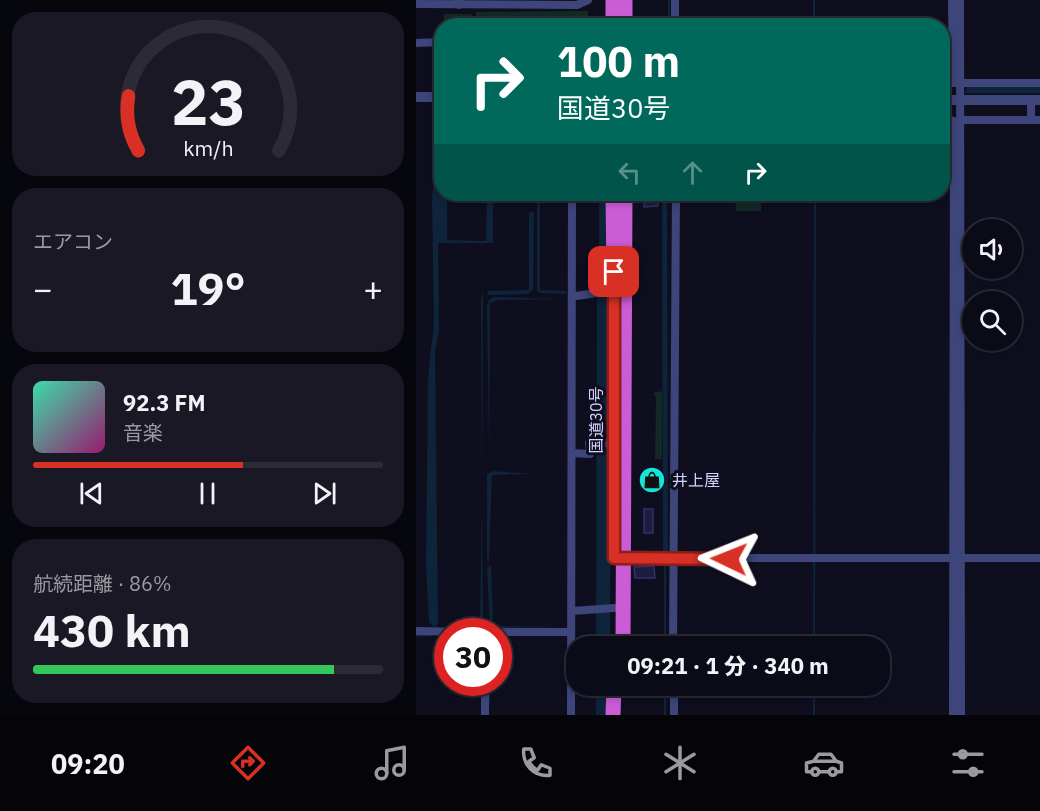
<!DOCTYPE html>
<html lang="ja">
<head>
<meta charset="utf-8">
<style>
	:root { --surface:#0b0a17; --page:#191824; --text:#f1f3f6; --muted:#9a9aa1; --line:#2b2b36; --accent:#d93025 }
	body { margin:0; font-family:"IBM Plex Sans","Noto Sans JP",sans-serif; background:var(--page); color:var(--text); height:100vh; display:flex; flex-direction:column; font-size:22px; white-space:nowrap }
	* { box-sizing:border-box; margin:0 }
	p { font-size:20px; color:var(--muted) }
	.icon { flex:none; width:33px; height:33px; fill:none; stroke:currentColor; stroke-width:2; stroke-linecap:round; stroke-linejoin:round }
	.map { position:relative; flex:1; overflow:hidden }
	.sheet { display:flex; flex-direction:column; gap:12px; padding:12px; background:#06060d; width:416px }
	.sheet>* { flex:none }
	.guide { position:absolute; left:18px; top:18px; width:516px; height:183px; border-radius:24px; box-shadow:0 3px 9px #0003,0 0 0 2px var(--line); background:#00695c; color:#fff; overflow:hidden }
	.tools { position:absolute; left:546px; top:219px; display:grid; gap:12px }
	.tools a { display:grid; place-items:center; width:60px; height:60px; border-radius:50%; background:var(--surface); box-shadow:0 3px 9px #0003,0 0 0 2px var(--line); font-size:30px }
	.speed { position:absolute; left:18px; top:618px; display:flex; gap:12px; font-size:30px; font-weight:700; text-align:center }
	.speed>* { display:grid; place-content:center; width:78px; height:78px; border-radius:50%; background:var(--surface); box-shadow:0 3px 9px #0003,0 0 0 2px var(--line); line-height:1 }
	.speed .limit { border:9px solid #d22; background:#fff; color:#111 }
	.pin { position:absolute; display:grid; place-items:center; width:51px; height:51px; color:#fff; margin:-26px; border-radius:12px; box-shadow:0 3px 9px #0006 }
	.me { position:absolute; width:66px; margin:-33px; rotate:272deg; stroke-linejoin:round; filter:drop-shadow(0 0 4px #0008) }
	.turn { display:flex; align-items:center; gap:21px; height:126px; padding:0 24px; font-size:27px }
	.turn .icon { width:78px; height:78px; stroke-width:2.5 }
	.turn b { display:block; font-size:42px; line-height:51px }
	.lanes { display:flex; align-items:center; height:57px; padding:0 24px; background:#0003; justify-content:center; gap:30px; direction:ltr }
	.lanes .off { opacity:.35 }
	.big { font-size:45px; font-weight:800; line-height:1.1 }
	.sheet .widget { flex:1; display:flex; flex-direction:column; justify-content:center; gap:9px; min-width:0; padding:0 21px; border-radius:24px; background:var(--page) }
	.sheet .dial { align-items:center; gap:0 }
	.dial svg { height:156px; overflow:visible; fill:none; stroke:var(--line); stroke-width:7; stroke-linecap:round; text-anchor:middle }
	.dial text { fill:var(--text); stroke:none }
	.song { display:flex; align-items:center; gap:18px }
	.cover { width:72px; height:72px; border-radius:9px; background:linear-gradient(135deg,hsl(160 70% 55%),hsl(320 70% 35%)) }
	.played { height:6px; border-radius:3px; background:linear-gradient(90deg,var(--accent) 60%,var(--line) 60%) }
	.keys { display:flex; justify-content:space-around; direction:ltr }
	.heat { display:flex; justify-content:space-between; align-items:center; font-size:33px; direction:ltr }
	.charge { height:9px; border-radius:4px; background:linear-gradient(90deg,#34c759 86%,var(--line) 0) }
	.trip { position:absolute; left:150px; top:636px; width:324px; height:60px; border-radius:24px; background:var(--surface); box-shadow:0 3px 9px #0003,0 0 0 2px var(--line); font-weight:800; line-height:60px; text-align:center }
	.tab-bar { display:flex; height:96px; justify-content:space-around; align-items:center; background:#040409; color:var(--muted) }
	.tab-bar .icon { width:42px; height:42px }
	.tab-bar .selected { color:var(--accent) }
	.tab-bar b { font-size:27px; color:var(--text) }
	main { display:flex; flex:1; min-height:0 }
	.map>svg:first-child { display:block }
	.green { fill:#122924 }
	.water { fill:#0d243a }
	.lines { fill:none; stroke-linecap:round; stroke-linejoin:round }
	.stream { stroke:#0d243a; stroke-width:2 }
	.river { stroke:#0d243a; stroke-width:14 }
	.building { fill:#1d1c3f; stroke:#323069; stroke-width:1.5 }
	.minor { stroke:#3d457a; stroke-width:8 }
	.tertiary { stroke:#3d457a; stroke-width:10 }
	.trunk { stroke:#ca5cd6; stroke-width:15 }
	.route-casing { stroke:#8d1f18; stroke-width:15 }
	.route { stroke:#d93025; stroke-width:10 }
	.labels { text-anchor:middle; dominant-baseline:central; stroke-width:6; stroke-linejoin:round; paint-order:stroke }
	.street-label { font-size:16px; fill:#d0d2fb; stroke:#0f0e1f }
	.poi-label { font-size:16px; fill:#d0d2fb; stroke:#0f0e1f; text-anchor:start }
</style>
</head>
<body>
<main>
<section class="sheet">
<div class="widget dial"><svg viewBox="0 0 100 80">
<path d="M14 69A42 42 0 1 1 86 69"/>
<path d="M14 69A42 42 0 0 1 9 41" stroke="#d93025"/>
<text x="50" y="56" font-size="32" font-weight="700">23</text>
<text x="50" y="72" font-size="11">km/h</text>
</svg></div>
<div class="widget"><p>エアコン</p>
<div class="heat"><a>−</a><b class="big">19°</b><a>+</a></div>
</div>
<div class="widget">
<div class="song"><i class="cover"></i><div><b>92.3 FM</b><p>音楽</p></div></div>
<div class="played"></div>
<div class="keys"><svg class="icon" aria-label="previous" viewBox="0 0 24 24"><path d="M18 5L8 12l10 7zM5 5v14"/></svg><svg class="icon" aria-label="pause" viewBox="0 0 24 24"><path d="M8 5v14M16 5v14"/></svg><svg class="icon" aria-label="next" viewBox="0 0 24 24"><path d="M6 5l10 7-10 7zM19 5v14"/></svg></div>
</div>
<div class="widget"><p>航続距離 · 86%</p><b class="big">430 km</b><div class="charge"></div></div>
</section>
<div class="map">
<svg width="625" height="715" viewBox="0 0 625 715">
	<rect width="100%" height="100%" fill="#0f0e1f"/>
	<path class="green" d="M172 11V25H60V12Z
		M28 14H56V25H28Z
		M319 194H324L326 198 338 199 345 194V211H320Z
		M246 391V459H239L240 398 237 393Z"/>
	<path class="water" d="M551 86H624V93H549Z
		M24 133 26 194H31V240L70 241 71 194H77V243H22L23 332 19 350 22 624 19 628 13 622 10 567 12 378 18 323 16 196Z
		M121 194H124V290L151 291 149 294 124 293 121 290Z
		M183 194H191L192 289 183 288Z
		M246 194H251L252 554 247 555Z
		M113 212H118L117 290 112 294 72 295 71 292 73 291 113 290Z
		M67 291 66 494 65 301Z
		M78 297 150 299 81 300 74 303 73 451 71 307 73 300Z
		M77 471 117 474 76 475 73 561H71V474Z
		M66 503 67 625 61 629 32 628V625L64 626Z
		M75 565 77 626 147 627 74 628 71 568Z"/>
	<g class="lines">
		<path class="stream" d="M253 17V0
			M398 26V0
			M0 636 15 635
			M249 646V559
			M398 646 399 194
			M73 704V682
			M249 715V686
			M398 715V686"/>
		<path class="river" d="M187 646 188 280
			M187 715V686"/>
	</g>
	<path class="building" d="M228 194H242V206L228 207Z
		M228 509H237V533H228Z
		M238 566 239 578H219L218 567Z"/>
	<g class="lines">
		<path class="minor" d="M536 0 537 83
			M544 0 545 715
			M0 4 161 5 172 0
			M259 26V0
			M0 43 26 42
			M526 83H625
			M526 119 538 121 537 715
			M546 120H625
			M615 120V100
			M156 296C171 296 183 291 198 291
			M156 453 174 454 173 443H198
			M198 558H625
			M156 611 198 608
			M0 631 59 632
			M82 632H155
			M257 646 260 194
			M69 682V715
			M258 686V715
			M155 715 156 194"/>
		<path class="tertiary" d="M43 0V4
			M0 97H26
			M526 100H625"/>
		<path class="trunk" d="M197 0V26
			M209 0V26
			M197 194 198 272
			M207 646 209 194
			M197 715 198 686"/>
	</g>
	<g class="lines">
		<defs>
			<path id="route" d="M198 272V558L313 559"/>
		</defs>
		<use href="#route" class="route-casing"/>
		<use href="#route" class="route"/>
	</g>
	<defs>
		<symbol id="shop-disc" viewBox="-11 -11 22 22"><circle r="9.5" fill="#13e5d8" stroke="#0f0e1f"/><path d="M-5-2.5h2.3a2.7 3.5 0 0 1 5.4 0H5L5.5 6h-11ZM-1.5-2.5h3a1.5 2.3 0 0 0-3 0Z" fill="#111"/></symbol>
	</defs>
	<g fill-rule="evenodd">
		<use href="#shop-disc" x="221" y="465" width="30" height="30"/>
	</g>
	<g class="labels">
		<g class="street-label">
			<text transform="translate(180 420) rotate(-90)">国道30号</text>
		</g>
		<g class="poi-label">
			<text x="256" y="480">井上屋</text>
		</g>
	</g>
</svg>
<div class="tools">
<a><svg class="icon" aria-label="sound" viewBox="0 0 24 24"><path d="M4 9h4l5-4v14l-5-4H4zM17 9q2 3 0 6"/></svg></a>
<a><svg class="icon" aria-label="search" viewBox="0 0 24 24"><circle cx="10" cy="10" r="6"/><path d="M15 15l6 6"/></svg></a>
</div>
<div class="speed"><div class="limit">30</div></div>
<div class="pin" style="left:198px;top:272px;background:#d93025"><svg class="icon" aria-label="arrive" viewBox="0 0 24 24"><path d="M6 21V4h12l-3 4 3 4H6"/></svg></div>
<svg class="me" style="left:313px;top:559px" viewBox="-20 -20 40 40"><path d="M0-17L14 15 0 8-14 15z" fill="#d93025" stroke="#fff" stroke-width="4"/></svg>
<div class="trip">09:21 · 1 分 · 340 m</div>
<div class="guide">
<div class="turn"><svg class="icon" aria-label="right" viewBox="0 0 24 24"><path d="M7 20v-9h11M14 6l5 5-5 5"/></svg><div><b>100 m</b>国道30号</div></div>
<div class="lanes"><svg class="icon off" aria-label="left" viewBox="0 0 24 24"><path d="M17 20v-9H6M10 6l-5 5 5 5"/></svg><svg class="icon off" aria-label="ahead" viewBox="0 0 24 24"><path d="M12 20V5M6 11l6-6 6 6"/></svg><svg class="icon" aria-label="right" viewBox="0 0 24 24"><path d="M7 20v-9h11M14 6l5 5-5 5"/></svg></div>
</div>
</div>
</main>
<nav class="tab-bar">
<b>09:20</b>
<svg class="icon selected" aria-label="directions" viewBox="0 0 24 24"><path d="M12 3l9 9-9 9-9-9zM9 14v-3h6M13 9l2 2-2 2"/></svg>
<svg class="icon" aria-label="music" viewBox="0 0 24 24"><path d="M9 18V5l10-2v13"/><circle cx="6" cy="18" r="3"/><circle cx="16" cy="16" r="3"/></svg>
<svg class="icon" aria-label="phone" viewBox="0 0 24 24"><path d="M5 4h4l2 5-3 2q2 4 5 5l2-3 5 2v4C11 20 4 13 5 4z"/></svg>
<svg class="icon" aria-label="climate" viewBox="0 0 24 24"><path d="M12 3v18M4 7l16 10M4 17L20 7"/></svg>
<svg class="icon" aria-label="car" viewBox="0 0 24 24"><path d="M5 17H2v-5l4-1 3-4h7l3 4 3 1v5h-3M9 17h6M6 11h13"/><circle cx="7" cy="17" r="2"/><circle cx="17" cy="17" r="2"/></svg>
<svg class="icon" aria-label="filters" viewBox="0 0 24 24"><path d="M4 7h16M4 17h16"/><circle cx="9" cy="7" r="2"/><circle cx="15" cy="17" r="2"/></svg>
</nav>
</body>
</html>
